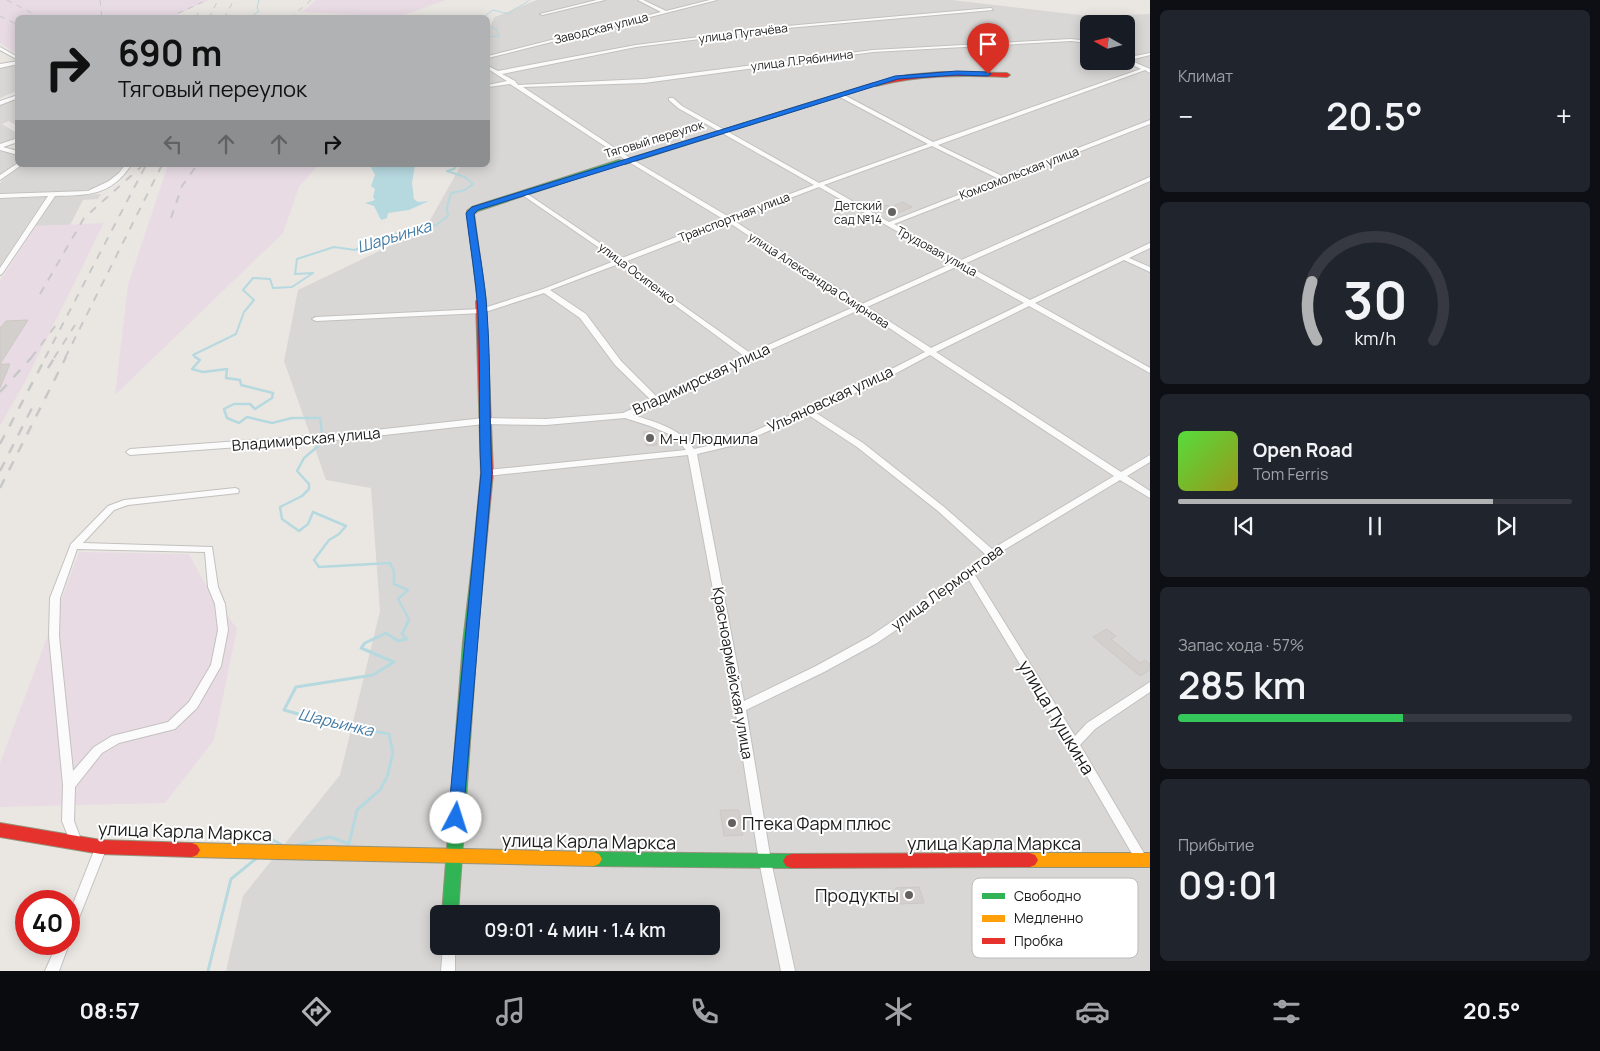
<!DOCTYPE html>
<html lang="ru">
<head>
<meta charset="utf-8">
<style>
	:root { --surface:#171b24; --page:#20242c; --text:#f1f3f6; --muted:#9ea1a6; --line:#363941; --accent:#b1b2b3 }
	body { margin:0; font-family:Manrope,sans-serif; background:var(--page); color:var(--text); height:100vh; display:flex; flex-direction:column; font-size:19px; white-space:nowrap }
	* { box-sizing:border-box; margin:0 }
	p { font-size:16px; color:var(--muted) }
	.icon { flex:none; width:28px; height:28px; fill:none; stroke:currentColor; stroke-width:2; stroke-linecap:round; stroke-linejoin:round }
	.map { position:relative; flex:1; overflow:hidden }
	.details { display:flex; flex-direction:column; gap:10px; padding:10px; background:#0d0f14; width:450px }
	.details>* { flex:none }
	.guide { position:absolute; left:15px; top:15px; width:475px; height:152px; border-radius:8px; box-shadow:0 2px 12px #0003; background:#b1b2b3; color:#111; overflow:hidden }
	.needle { width:32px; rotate:278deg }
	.fabs { position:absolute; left:1080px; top:15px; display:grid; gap:10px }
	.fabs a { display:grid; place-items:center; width:55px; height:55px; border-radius:8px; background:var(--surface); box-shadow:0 2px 12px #0003; font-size:25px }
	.speed { position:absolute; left:15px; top:890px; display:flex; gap:10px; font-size:25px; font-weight:700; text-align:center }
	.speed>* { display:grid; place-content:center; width:65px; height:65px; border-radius:50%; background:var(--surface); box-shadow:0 2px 12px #0003; line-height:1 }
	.speed .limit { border:8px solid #d22; background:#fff; color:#111 }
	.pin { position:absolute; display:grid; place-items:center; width:42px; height:42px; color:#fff; margin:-51px -21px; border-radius:50% 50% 50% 0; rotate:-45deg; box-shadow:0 0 5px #0007 }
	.pin .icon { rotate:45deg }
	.me { position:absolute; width:55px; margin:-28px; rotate:5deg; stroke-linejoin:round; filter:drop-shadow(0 0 4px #0008) }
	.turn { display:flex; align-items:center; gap:18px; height:105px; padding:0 20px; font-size:22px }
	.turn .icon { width:65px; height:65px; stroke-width:2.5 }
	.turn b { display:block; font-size:35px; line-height:42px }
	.lanes { display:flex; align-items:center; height:48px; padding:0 20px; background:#0003; justify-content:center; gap:25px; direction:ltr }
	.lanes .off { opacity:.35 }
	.big { font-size:38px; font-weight:600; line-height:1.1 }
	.details .card { flex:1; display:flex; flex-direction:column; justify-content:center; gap:8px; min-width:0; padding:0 18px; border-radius:8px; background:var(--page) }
	.details .dial { align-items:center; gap:0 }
	.dial svg { height:130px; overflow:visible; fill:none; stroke:var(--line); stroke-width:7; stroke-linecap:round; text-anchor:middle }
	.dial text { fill:var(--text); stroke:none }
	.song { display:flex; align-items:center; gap:15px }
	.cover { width:60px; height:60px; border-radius:8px; background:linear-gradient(135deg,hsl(110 70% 55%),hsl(60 70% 35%)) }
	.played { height:5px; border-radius:2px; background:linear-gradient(90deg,var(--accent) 80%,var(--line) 80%) }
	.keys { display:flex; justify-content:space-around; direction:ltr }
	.heat { display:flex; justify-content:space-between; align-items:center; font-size:28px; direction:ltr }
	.charge { height:8px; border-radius:4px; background:linear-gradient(90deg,#34c759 57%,var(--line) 0) }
	.trip { position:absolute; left:430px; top:905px; width:290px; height:50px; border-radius:8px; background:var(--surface); box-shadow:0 2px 12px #0003; font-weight:600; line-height:50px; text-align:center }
	.dock { display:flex; height:80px; justify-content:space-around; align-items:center; background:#090b0e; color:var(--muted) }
	.dock .icon { width:35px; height:35px }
	.dock .selected { color:var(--accent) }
	.dock b { font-size:22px; color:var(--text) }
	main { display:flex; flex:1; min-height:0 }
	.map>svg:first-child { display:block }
	.residential { fill:#d9d7d5; fill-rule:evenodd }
	.industrial { fill:#e8dbe4 }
	.water { fill:#b6d9df }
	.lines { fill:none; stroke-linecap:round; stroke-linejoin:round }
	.stream-far3 { stroke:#b6d9df; stroke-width:1 }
	.stream-far2 { stroke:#b6d9df; stroke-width:2 }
	.stream-far1 { stroke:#b6d9df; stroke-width:2.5 }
	.stream { stroke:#b6d9df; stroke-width:3 }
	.building { fill:#d2cfcc; stroke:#cdc8c4 }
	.street-casing { stroke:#c2c1bf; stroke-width:2 }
	.fast-casing { stroke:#94937c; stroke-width:2 }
	.slow-casing { stroke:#94937c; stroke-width:2 }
	.jam-casing { stroke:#94937c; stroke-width:2 }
	.street { fill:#fcfbfb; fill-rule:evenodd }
	.fast { fill:#30b455; fill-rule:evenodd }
	.slow { fill:#ff9f0a; fill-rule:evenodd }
	.jam { fill:#e5322d; fill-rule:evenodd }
	.rail-far2 { stroke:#c9c8c8; stroke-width:1; stroke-dasharray:5.5 5.5; stroke-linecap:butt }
	.rail-far1 { stroke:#c9c8c8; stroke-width:2; stroke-dasharray:8 8; stroke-linecap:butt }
	.rail { stroke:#c9c8c8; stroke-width:2.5; stroke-dasharray:10 10; stroke-linecap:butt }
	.route { fill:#1a73e8; stroke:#114b97 }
	.poi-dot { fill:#636261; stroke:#fff; stroke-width:2 }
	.labels { text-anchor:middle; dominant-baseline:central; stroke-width:4; stroke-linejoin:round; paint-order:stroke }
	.far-street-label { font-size:12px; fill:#1b1b1b; stroke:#fff }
	.far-poi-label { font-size:12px; fill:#1b1b1b; stroke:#fff; text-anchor:end }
	.street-label { font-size:15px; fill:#1b1b1b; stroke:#fff }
	.poi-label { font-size:15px; fill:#1b1b1b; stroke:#fff; text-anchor:start }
	.water-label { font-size:16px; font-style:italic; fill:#437ba4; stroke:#fff }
	.near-street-label { font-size:18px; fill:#1b1b1b; stroke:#fff }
	.near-poi-label { font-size:18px; fill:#1b1b1b; stroke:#fff; text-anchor:start }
	.key { fill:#fff; stroke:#bbb; stroke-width:1 }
	.key-label { font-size:14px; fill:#1b1b1b }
</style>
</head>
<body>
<main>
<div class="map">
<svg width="1150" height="971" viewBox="0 0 1150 971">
	<rect width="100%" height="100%" fill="#eae7e3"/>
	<path class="residential" d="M537 0H952L1089 16 1150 14V971H226L243 896 340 775 380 611 371 488 326 480 284 361 298 290 425 229 461 165H488V29L495 17ZM1089 24H1126V61H1089ZM439 914H711V946H439Z
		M16 63 17 91 0 98V69Z
		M17 98V126L9 121 2 124 17 133V137L0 144V106Z
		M0 150 18 155 17 165 0 176Z
		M21 165H123L115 177 100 188 79 191 0 193V183L8 174Z
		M101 194 98 199 83 200 70 225 36 226 55 196Z
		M46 197 0 266V199Z"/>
	<path class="industrial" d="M0 0H209L172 17 18 18 17 54 0 43Z
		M316 0H446L398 17 302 12Z
		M168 165H318L299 187 283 233 115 395 128 285Z
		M104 223 26 380 0 426V281L36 226Z
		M79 552 189 554 203 580 237 629 214 740 165 803 0 807V763Z"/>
	<path class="water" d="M370 165H415L412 183 414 199 418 202 429 201 409 210 388 213 387 218 381 220 374 206 365 203 375 200 373 197 375 189 371 186 375 175Z"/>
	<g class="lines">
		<path class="stream-far3" d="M249 18 259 11 257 8 259 0
			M470 18H474
			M482 18 493 10 509 14C514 7 522 7 529 0
			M488 26 496 29 499 37 488 36"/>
		<path class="stream-far2" d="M197 358 193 355 236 334 244 312 254 300 243 290 253 278 270 279 273 288 292 287 313 273 295 274 297 259 334 247 355 250 386 236 436 225 448 216 447 208 451 193 465 190 473 184 465 177 447 171 454 169 457 165"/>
		<path class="stream-far1" d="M195 357 200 360 192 369 203 372 227 369 226 378 240 380 241 385 273 393 272 398 255 409 250 404H234L224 409 227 418 239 423 247 417 272 423 292 418H320L322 433
			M323 442 304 458 297 471 309 484V489L302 496 280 507 282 519 299 531 308 524 313 512 346 526 339 534 329 540 314 560 319 567 390 563 394 572V584L408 590 398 599 409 619 407 623"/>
		<path class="stream" d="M271 843 273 840 284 846
			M298 845 330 837 349 844 357 810 380 790 387 777 393 753 389 734 334 724 284 710 296 687 373 675 394 662 361 648 365 643 386 633 398 641 407 639 402 634 408 622
			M208 971 231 879 258 857"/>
	</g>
	<path class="building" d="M903 202 912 207 891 216 878 208 886 205 891 207Z
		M28 320 0 364H10L0 388V328L6 321Z
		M654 431 657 445 647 446 643 432Z
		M1107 629 1116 636 1111 639 1140 663 1145 660 1150 664V670L1140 676 1093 637Z
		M720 810H739L743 835 724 836Z
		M919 887 924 903 899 904 895 888Z"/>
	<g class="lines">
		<defs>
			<path id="street" d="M597 0H605L542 15 540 14Z
				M638 0H643L666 11 710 0H717L488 58V56L661 12Z
				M991 8 993 10 787 28 636 47 502 74 515 81 518 85 644 79 873 50 1071 39 1089 41V43L1071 41 873 52 644 83 523 87 633 160 729 217 814 185 678 108 669 100V98H673L682 106 819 183 928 144 840 97V95H844L933 142 1141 69 1125 61H1126V59L1129 60 1130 57 1150 53V55L1134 59V62L1150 69V73L1145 70 938 145 1004 177 1150 120V124L894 224 959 261 1150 177V181L964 264 1030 300 1150 243V248L1129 258 1150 267V272L1124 260 1035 303 1150 368V373L1029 306 936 352 1121 472 1150 455V462L1127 476 1150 491V498L1120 480 994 556 975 575 1075 736 1087 723 1150 682V692L1095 729 1080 745 1148 860 1146 864 1142 866 1138 864 1070 747 969 580 877 643 824 672 746 710 771 861 795 971H781L759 861 735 708 688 455 487 476 483 473 487 470 686 450 677 440 669 434 650 426 625 418 546 425 484 424 348 439 130 455 126 452 130 449 348 433 484 418 546 419 623 413 651 400 615 365 580 318 544 293 482 313 316 321 312 319 316 317 481 309 543 289 617 260 521 194 520 193 523 191 622 258 723 219 629 162 510 84 488 87V85L507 81 488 69V66L498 71 636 45 787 26ZM932 146 999 179 889 222 824 185ZM819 187 953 263 862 304 733 220ZM728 222 856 306 750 353 668 295 627 261ZM621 263 664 297 744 356 657 397 621 361 586 314 550 290ZM958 266 1024 303 931 348 867 307ZM861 309 925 352 868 381 807 408H803L802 410 734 440 694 449C680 428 655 422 633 415L752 358ZM930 355 1114 476 992 549 944 507 863 443 813 411 874 385ZM807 414 857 447 938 511 985 554 967 571 869 637 816 666 744 701 697 454 739 444Z
				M401 16H405V18H401Z
				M0 47 18 57V60L0 50Z
				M18 61V64L0 68V64Z
				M18 95V98L0 105V101Z
				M18 138V142L3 147 18 151V155L0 150V144Z
				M18 163V165H21L20 166 0 180V175Z
				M125 165H131C111 196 88 195 55 196L2 274 0 275V268L48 196 0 198V194L88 191 109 181 119 173Z
				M235 488 238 489 239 491 238 493 128 505 114 510 83 543 212 547 218 587 225 604 228 630 221 666 197 708 175 729 119 743 102 753 75 787 74 821 82 842 80 846 76 848 72 846 62 821 63 785 49 636 50 598 71 544 108 506 124 500ZM77 549 205 552 208 587 215 604 218 630 211 665 189 702 168 722 112 736 94 747 73 771 59 636 60 598Z
				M101 841 105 843 107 847 73 933 69 935V914L97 843Z
				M69 942V944L59 971H45L57 944H69Z
				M443 946H455V971H441Z"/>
			<path id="fast" d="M619 160 626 162 478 211 474 214 486 301 484 303H478L467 211 472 207Z
				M479 552 483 553 485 556 477 642 458 914H442L463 642 473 556 475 553Z
				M594 852 791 854 796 856 799 861 796 866 791 868 594 866 589 864 586 859 589 854Z"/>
			<path id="slow" d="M874 83 879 84 625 164 618 162Z
				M192 843 594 852 599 854 602 859 599 864 594 866 192 857 187 855 184 850 187 845Z
				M1030 853H1150V867H1030L1025 865 1022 860 1025 855Z"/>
			<path id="jam" d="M941 72 1007 73 1010 75 1007 77C962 75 920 75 876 86L873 84 908 75Z
				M481 298 486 301 493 473 485 556 483 559H475L473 556 481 473 476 301Z
				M0 823 101 840 192 843 197 845 200 850 197 855 192 857 101 854 0 837Z
				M1030 853 1035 855 1038 860 1035 865 1030 867 791 868 786 866 783 861 786 856 791 854Z"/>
		</defs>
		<use href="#street" class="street-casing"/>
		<use href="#fast" class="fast-casing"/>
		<use href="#slow" class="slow-casing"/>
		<use href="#jam" class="jam-casing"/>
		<use href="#street" class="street"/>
		<use href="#fast" class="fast"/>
		<use href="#slow" class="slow"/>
		<use href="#jam" class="jam"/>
		<path class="rail-far2" d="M7 0 41 18
			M100 0 102 18
			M0 16 18 25
			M168 18 207 0
			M196 18 198 13
			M209 18 218 0
			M224 18 234 0
			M290 18 311 0"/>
		<path class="rail-far1" d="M171 218 182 186 197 165
			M40 294 84 218 141 167
			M31 358 59 321
			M45 358 146 165
			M54 358 75 325
			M65 358 162 165"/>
		<path class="rail" d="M48 368 55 357
			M0 392 32 357
			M0 444 46 357
			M0 471 32 408
			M0 488 66 357"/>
	</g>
	<path class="route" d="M957 71 988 72 991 74 988 76 957 75 898 79 526 195 478 210 474 214C478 246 485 280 487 312 491 366 489 419 492 473L463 818 461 823 456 825 450 823 448 818 481 473C478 419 481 366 478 312 476 279 470 246 466 213L472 207 520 192 895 76Z"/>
	<g class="poi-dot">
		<circle cx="892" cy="212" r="5"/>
		<circle cx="650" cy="438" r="5"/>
		<circle cx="732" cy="823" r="5"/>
		<circle cx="909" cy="895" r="5"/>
	</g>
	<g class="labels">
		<g class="far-street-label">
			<text transform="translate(601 28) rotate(-14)">Заводская улица</text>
			<text transform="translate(743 33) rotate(-7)">улица Пугачёва</text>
			<text transform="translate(802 60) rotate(-7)">улица Л.Рябинина</text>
			<text transform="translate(654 139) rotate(-17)">Тяговый переулок</text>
			<text transform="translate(1019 173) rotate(-21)">Комсомольская улица</text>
			<text transform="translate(734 217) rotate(-21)">Транспортная улица</text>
			<text transform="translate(937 251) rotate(29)">Трудовая улица</text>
			<text transform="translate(637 273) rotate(37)">улица Осипенко</text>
			<text transform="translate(819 280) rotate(33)">улица Александра Смирнова</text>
		</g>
		<g class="far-poi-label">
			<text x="882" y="205">Детский<tspan x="882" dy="14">сад №14</tspan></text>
		</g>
		<g class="street-label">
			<text transform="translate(701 379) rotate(-25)">Владимирская улица</text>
			<text transform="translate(830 399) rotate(-25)">Ульяновская улица</text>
			<text transform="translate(306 439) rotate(-5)">Владимирская улица</text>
			<text transform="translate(947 587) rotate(-36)">улица Лермонтова</text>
			<text transform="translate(733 673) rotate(80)">Красноармейская улица</text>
		</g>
		<g class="poi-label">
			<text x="660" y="438">М-н Людмила</text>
		</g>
		<g class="water-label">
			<text transform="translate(394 236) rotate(-17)">Шарьинка</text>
			<text transform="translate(336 722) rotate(13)">Шарьинка</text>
		</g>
		<g class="near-street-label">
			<text transform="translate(1057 717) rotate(59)">улица Пушкина</text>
			<text transform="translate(185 831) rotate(2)">улица Карла Маркса</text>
			<text transform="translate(589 841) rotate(1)">улица Карла Маркса</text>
			<text x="994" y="843">улица Карла Маркса</text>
		</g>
		<g class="near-poi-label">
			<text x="742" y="823">Птека Фарм плюс</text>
			<text x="899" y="895" text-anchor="end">Продукты</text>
		</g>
	</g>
	<rect x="972" y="878" width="166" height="80" rx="8" class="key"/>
	<rect x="982" y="893" width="23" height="6" fill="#30b455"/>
	<rect x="982" y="915" width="23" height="7" fill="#ff9f0a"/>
	<rect x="982" y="938" width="23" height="6" fill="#e5322d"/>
	<g class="key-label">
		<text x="1014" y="901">Свободно</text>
		<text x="1014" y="923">Медленно</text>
		<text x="1014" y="946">Пробка</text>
	</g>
</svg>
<div class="fabs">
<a><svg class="needle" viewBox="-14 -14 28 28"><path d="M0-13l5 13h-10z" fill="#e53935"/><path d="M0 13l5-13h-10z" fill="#9ea1a6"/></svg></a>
</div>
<div class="speed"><div class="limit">40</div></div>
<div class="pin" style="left:988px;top:74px;background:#d93025"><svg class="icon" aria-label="arrive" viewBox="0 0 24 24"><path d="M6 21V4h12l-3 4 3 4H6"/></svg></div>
<svg class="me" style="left:456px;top:818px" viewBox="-20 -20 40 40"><circle r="19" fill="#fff"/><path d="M0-13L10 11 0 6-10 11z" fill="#1a73e8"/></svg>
<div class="trip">09:01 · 4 мин · 1.4 km</div>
<div class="guide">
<div class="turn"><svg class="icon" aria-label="right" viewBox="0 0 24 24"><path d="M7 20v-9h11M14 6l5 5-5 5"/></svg><div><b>690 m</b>Тяговый переулок</div></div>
<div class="lanes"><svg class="icon off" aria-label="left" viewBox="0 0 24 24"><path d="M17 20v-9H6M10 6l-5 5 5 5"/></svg><svg class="icon off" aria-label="ahead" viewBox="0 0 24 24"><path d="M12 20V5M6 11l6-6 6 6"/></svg><svg class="icon off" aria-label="ahead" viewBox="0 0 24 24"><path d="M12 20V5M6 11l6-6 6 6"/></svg><svg class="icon" aria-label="right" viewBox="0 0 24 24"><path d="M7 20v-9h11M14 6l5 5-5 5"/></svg></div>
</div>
</div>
<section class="details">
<div class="card"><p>Климат</p>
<div class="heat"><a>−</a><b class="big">20.5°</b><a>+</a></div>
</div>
<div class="card dial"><svg viewBox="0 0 100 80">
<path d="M14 69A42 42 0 1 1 86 69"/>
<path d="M14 69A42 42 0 0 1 11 33" stroke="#b1b2b3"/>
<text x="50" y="56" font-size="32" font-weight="700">30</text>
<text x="50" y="72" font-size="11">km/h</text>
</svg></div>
<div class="card">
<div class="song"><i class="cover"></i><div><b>Open Road</b><p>Tom Ferris</p></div></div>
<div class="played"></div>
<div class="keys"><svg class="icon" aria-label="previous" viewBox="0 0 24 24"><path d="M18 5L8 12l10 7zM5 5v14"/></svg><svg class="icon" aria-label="pause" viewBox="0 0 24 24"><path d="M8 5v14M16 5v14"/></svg><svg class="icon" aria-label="next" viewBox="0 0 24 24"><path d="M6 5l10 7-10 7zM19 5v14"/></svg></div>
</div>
<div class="card"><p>Запас хода · 57%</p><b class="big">285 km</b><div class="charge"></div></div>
<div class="card"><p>Прибытие</p><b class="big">09:01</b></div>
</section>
</main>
<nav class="dock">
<b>08:57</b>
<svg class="icon selected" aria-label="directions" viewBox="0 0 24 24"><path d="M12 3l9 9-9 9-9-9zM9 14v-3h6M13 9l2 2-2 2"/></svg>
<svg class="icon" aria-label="music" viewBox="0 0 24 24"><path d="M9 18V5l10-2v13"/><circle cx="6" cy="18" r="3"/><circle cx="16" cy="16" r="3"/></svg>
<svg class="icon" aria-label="phone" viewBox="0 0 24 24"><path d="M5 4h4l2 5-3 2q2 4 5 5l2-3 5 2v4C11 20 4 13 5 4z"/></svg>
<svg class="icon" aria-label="climate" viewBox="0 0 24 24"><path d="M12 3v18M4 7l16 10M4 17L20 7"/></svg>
<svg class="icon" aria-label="car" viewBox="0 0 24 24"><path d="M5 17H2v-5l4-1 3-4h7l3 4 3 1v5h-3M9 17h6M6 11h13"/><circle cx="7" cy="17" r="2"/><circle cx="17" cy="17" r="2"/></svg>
<svg class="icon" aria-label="filters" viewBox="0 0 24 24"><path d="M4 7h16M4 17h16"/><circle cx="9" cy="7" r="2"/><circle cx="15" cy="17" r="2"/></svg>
<b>20.5°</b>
</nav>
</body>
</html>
